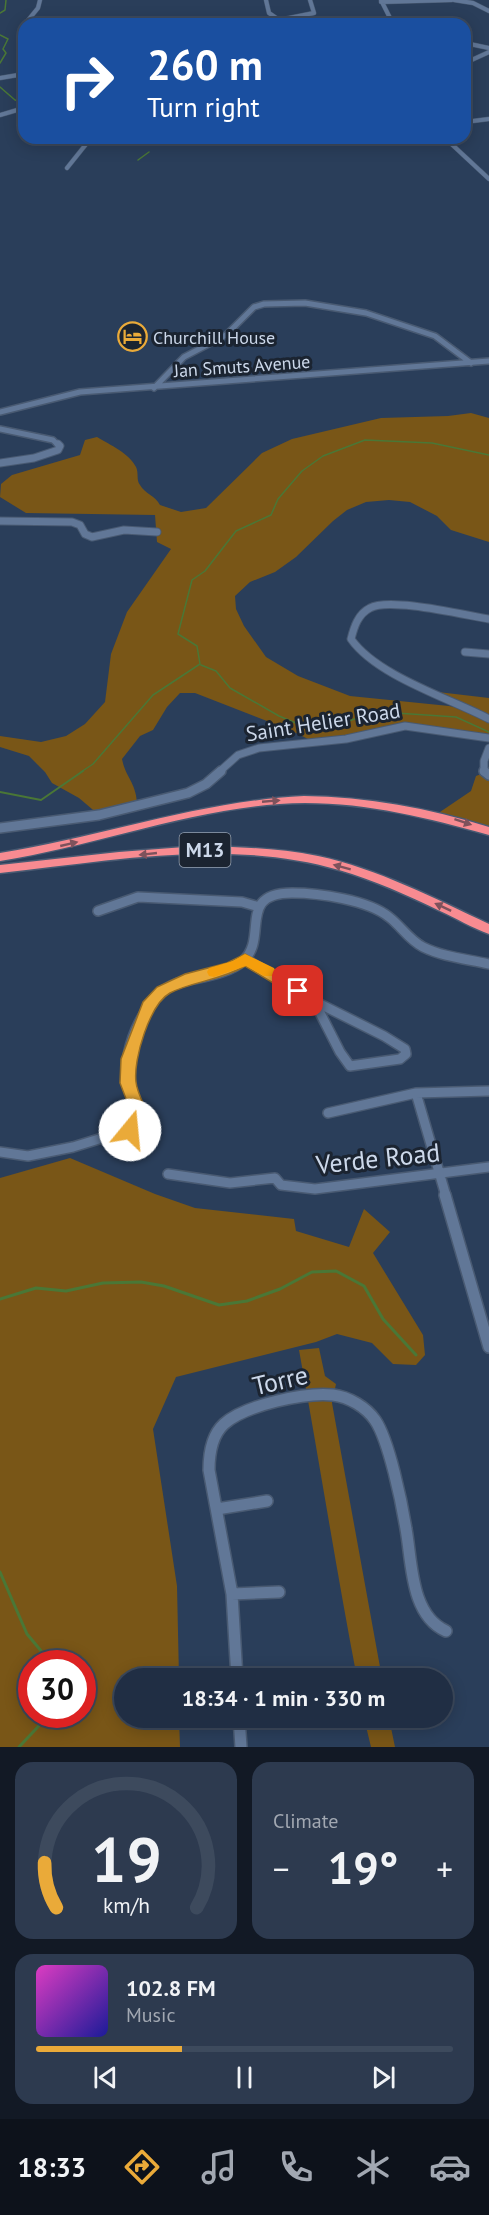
<!DOCTYPE html>
<html lang="en">
<head>
<meta charset="utf-8">
<style>
	:root { --surface:#202e44; --page:#2d3a4f; --text:#f1f3f6; --muted:#a2a8b2; --line:#3d4a5d; --accent:#eaaa39 }
	body { margin:0; font-family:"PT Sans",sans-serif; background:var(--page); color:var(--text); height:100vh; display:flex; flex-direction:column; font-size:22px; white-space:nowrap }
	* { box-sizing:border-box; margin:0 }
	p { font-size:20px; color:var(--muted) }
	.icon { flex:none; width:33px; height:33px; fill:none; stroke:currentColor; stroke-width:2; stroke-linecap:round; stroke-linejoin:round }
	.map { position:relative; height:1747px; overflow:hidden }
	.sheet { display:flex; flex-direction:column; gap:15px; padding:15px; background:#121925; flex:1 }
	.sheet>* { flex:none }
	.banner { position:absolute; left:18px; top:18px; width:453px; height:126px; border-radius:18px; box-shadow:0 3px 15px #0003,0 0 0 2px var(--line); background:#1a4fa0; color:#fff; overflow:hidden }
	.speed { position:absolute; left:18px; top:1650px; display:flex; gap:12px; font-size:30px; font-weight:700; text-align:center }
	.speed>* { display:grid; place-content:center; width:78px; height:78px; border-radius:50%; background:var(--surface); box-shadow:0 3px 15px #0003,0 0 0 2px var(--line); line-height:1 }
	.speed .limit { border:9px solid #d22; background:#fff; color:#111 }
	.pin { position:absolute; display:grid; place-items:center; width:51px; height:51px; color:#fff; margin:-26px; border-radius:12px; box-shadow:0 3px 9px #0006 }
	.me { position:absolute; width:66px; margin:-33px; rotate:17deg; stroke-linejoin:round; filter:drop-shadow(0 0 4px #0008) }
	.turn { display:flex; align-items:center; gap:21px; height:126px; padding:0 30px; font-size:27px }
	.turn .icon { width:78px; height:78px; stroke-width:2.5 }
	.turn b { display:block; font-size:42px; line-height:51px }
	.big { font-size:45px; font-weight:600; line-height:1.1 }
	.sheet .widget { flex:1; display:flex; flex-direction:column; justify-content:center; gap:9px; min-width:0; padding:0 21px; border-radius:18px; background:var(--page) }
	.sheet .dial { align-items:center; gap:0 }
	.dial svg { height:156px; overflow:visible; fill:none; stroke:var(--line); stroke-width:7; stroke-linecap:round; text-anchor:middle }
	.dial text { fill:var(--text); stroke:none }
	.song { display:flex; align-items:center; gap:18px }
	.cover { width:72px; height:72px; border-radius:9px; background:linear-gradient(135deg,hsl(310 70% 55%),hsl(240 70% 35%)) }
	.played { height:6px; border-radius:3px; background:linear-gradient(90deg,var(--accent) 35%,var(--line) 35%) }
	.keys { display:flex; justify-content:space-around; direction:ltr }
	.heat { display:flex; justify-content:space-between; align-items:center; font-size:33px; direction:ltr }
	.sheet .tiles { flex:1; display:grid; gap:15px; grid-template-columns:1fr 1fr }
	.widget:last-child { grid-column:span 2 }
	.trip { position:absolute; left:114px; top:1668px; width:339px; height:60px; border-radius:30px; background:var(--surface); box-shadow:0 3px 15px #0003,0 0 0 2px var(--line); font-weight:600; line-height:60px; text-align:center }
	.tabs { display:flex; height:96px; justify-content:space-around; align-items:center; background:#0d121b; color:var(--muted) }
	.tabs .icon { width:42px; height:42px }
	.tabs .active { color:var(--accent) }
	.tabs b { font-size:27px; color:var(--text) }
	.map>svg:first-child { display:block }
	.green { fill:#795617; fill-rule:evenodd }
	.lines { fill:none; stroke-linecap:round; stroke-linejoin:round }
	.stream-far2 { stroke:#4a7736; stroke-width:1.5 }
	.stream-far1 { stroke:#4a7736; stroke-width:2 }
	.stream { stroke:#4a7736; stroke-width:3 }
	.minor-far4-casing { stroke:#495a72; stroke-width:5 }
	.minor-far3-casing { stroke:#495a72; stroke-width:8 }
	.minor-far2-casing { stroke:#495a72; stroke-width:9 }
	.minor-far1-casing { stroke:#495a72; stroke-width:12 }
	.minor-casing { stroke:#495a72; stroke-width:14 }
	.highway-casing { stroke:#495a72; stroke-width:3 }
	.minor-far4 { stroke:#617797; stroke-width:4 }
	.minor-far3 { stroke:#617797; stroke-width:5 }
	.minor-far2 { stroke:#617797; stroke-width:7 }
	.minor-far1 { stroke:#617797; stroke-width:9 }
	.minor { stroke:#617797; stroke-width:11 }
	.highway { fill:#f88b91; fill-rule:evenodd }
	.oneway { fill:#7e525c }
	.route { fill:#eaaa39; stroke:#986e25; stroke-width:1.5 }
	.slow { fill:#f59e0b }
	.labels { text-anchor:middle; dominant-baseline:central; stroke-width:6; stroke-linejoin:round; paint-order:stroke }
	.far-poi-label { font-size:18px; fill:#ccd8ea; stroke:#1b2431; text-anchor:start }
	.far-street-label { font-size:18px; fill:#ccd8ea; stroke:#1b2431 }
	.shield { fill:#1b2431; stroke:#97a2b2; stroke-width:1.5 }
	.shield-label { font-size:20px; font-weight:bold; fill:#ccd8ea }
	.street-label { font-size:21px; fill:#ccd8ea; stroke:#1b2431 }
	.near-street-label { font-size:26px; fill:#ccd8ea; stroke:#1b2431 }
</style>
</head>
<body>
<div class="map">
<svg width="489" height="1747" viewBox="0 0 489 1747">
	<rect width="100%" height="100%" fill="#2a3e5a"/>
	<path class="green" d="M471 413 489 418V542L451 530 437 516 410 502 389 500 366 502 347 510 333 521 296 557 275 572 250 582 235 596 236 609 244 626 266 657 298 676 350 696 449 706 473 711 438 692 489 698V738L411 725 316 743 290 730 195 693H180L167 707 153 730 140 736 122 759C126 779 137 783 137 806L99 815 79 798 52 783 45 772 29 756 0 747V736L41 742 66 736 85 724 105 702 111 654 127 612 171 549 157 542 155 515 26 513 0 497 1 484 12 475 80 455 85 440 97 437C110 445 129 453 136 467 139 473 136 480 140 485 145 494 155 495 160 505L181 512 206 508 262 453 292 439 381 418 448 416Z
		M484 773 489 775V831L437 814 471 791 476 776Z
		M70 1158 155 1194 195 1208 294 1219 296 1231 349 1247 364 1209 390 1232 373 1253 423 1335 425 1355 416 1365 393 1364 372 1343 337 1334 316 1342 176 1377 153 1429 177 1586 179 1678H124V1718H179L180 1747H0V1178ZM32 1664H82V1714H32Z
		M319 1348 325 1376 336 1384 332 1403 382 1678H357C336 1569 319 1459 299 1350Z
		M364 1718H389L395 1747H371Z"/>
	<g class="lines">
		<path class="stream-far2" d="M0 13 5 10 6 0
			M0 35 8 39 3 49 6 53 0 63
			M0 87 15 100 24 103H22
			M138 160 149 152
			M201 665 216 671 230 688 279 716 303 726H333L361 717 396 713 456 717 489 732
			M81 772 93 764 153 695 200 664 197 646 178 634 192 580 205 571 236 531 271 515 278 499 302 471 323 456 365 440 432 443 489 455"/>
		<path class="stream-far1" d="M0 792 41 800 83 771"/>
		<path class="stream" d="M0 1299 36 1288 66 1291 103 1283 141 1282 164 1286 219 1305 247 1301 280 1289 312 1272 336 1271 364 1286 383 1319 416 1355
			M0 1572 27 1634 52 1664
			M19 1747 50 1714"/>
		<defs>
			<path id="minor-far4" d="M266 0 269 13 282 22
				M381 0 393 24
				M454 0 473 3 489 11
				M381 2 452 0
				M279 20 314 13 310 0
				M25 24 38 8 40 0
				M465 43 489 48
				M465 63 489 52
				M18 76 24 96
				M0 78 24 74
				M0 115 24 108
				M465 122 489 119
				M445 138 489 179
				M67 168 91 138"/>
			<path id="minor-far3" d="M154 388 184 357 226 335 254 307 264 304 305 303 366 313 435 336 471 363
				M0 412 80 392 489 361
				M0 429 53 440 59 446"/>
			<path id="minor-far2" d="M0 463 34 458 58 450 60 446 58 444
				M0 521 72 522 80 525 85 534 92 537 124 530 157 532
				M489 619C464 615 389 597 370 608 358 614 354 627 351 639 377 676 449 698 489 719
				M465 652 489 654
				M219 772 238 755 259 748 346 739 405 726 489 738
				M484 772V761L489 748"/>
			<path id="minor-far1" d="M484 771 489 775
				M0 828 99 815 188 793 206 784 221 771
				M98 911 138 897 242 902 259 907
				M245 959 318 1003 384 1036 405 1049 406 1054 400 1059 350 1066 340 1052 314 1001
				M328 1113 416 1093
				M0 1152 28 1156 73 1147 128 1130 136 1126 141 1117C137 1104 129 1092 127 1078 123 1047 146 994 178 983 198 977 227 975 243 961 269 938 236 893 292 893 319 893 368 900 389 917 401 926 409 940 423 947 443 957 467 959 489 964
				M168 1174 230 1183 275 1178 281 1185 315 1189 489 1167
				M446 1196 416 1093 489 1091"/>
			<path id="minor" d="M445 1195 489 1347
				M217 1509 267 1501
				M232 1594 279 1592
				M237 1678 232 1594 209 1470C209 1454 212 1435 224 1424 245 1405 306 1392 333 1395 349 1397 366 1407 375 1420 389 1440 402 1504 406 1529 412 1561 410 1615 446 1631
				M239 1718 241 1747"/>
			<path id="highway" d="M304 796C368 797 428 808 489 827V835C428 818 369 803 305 803 202 804 101 845 0 861V853C102 837 200 801 304 796Z
				M198 846C238 847 278 848 318 856 378 869 434 898 489 924V934C472 928 456 918 440 911 407 895 374 880 339 870 229 838 111 861 0 873V865L119 852Z"/>
		</defs>
		<use href="#minor-far4" class="minor-far4-casing"/>
		<use href="#minor-far3" class="minor-far3-casing"/>
		<use href="#minor-far2" class="minor-far2-casing"/>
		<use href="#minor-far1" class="minor-far1-casing"/>
		<use href="#minor" class="minor-casing"/>
		<use href="#highway" class="highway-casing"/>
		<use href="#minor-far4" class="minor-far4"/>
		<use href="#minor-far3" class="minor-far3"/>
		<use href="#minor-far2" class="minor-far2"/>
		<use href="#minor-far1" class="minor-far1"/>
		<use href="#minor" class="minor"/>
		<use href="#highway" class="highway"/>
	</g>
	<defs><path id="oneway-solid" d="M-6-.8H1V-3.2L6.5 0L1 3.2V.8H-6Z" transform="scale(1.5)"/></defs>
	<g class="oneway">
		<use href="#oneway-solid" transform="translate(271 801) rotate(-5)"/>
		<use href="#oneway-solid" transform="translate(463 822) rotate(18)"/>
		<use href="#oneway-solid" transform="translate(69 844) rotate(-13)"/>
		<use href="#oneway-solid" transform="translate(148 854) rotate(174)"/>
		<use href="#oneway-solid" transform="translate(342 867) rotate(-165)"/>
		<use href="#oneway-solid" transform="translate(443 907) rotate(-155)"/>
	</g>
	<path class="route" d="M245 954 303 987 305 991 303 995H293L245 966C222 980 194 981 170 993 150 1004 133 1059 136 1082 137 1093 145 1106 149 1117L142 1130 130 1136 124 1134 122 1130 133 1117 120 1083 121 1059 143 1002 157 987 185 974 227 963Z"/>
	<path class="slow" d="M245 954 274 968 276 972 274 976H264L246 966 214 977 209 976 207 972 209 968 233 961Z"/>
	<defs>
		<symbol id="hotel-ring" viewBox="-11 -11 22 22"><circle r="9.5" fill="#1b2431" stroke="#eaaa39" stroke-width="1.5"/><path d="M-6-4.5h1.5V1H6V5H4.5V3h-9V5H-6ZM-4 0a1.8 1.8 0 1 1 3.6 0ZM.5 0V-2.5h3Q6-2.5 6 0Z" fill="#eaaa39"/></symbol>
	</defs>
	<g fill-rule="evenodd">
		<use href="#hotel-ring" x="116" y="320" width="33" height="33"/>
	</g>
	<g class="labels">
		<g class="far-poi-label">
			<text x="153" y="337">Churchill House</text>
		</g>
		<g class="far-street-label">
			<text transform="translate(242 366) rotate(-4)">Jan Smuts Avenue</text>
		</g>
		<rect class="shield" x="179.5" y="833" width="51" height="34" rx="4.5"/>
		<g class="shield-label">
			<text x="205" y="850">M13</text>
		</g>
		<g class="street-label">
			<text transform="translate(323 722) rotate(-9)">Saint Helier Road</text>
		</g>
		<g class="near-street-label">
			<text transform="translate(378 1158) rotate(-6)">Verde Road</text>
			<text transform="translate(280 1380) rotate(-13)">Torre</text>
		</g>
	</g>
</svg>
<div class="speed"><div class="limit">30</div></div>
<div class="pin" style="left:298px;top:991px;background:#d93025"><svg class="icon" aria-label="arrive" viewBox="0 0 24 24"><path d="M6 21V4h12l-3 4 3 4H6"/></svg></div>
<svg class="me" style="left:130px;top:1130px" viewBox="-20 -20 40 40"><circle r="19" fill="#fff"/><path d="M0-13L10 11 0 6-10 11z" fill="#eaaa39"/></svg>
<div class="trip">18:34 · 1 min · 330 m</div>
<div class="banner">
<div class="turn"><svg class="icon" aria-label="right" viewBox="0 0 24 24"><path d="M7 20v-9h11M14 6l5 5-5 5"/></svg><div><b>260 m</b>Turn right</div></div>
</div>
</div>
<section class="sheet">
<div class="tiles">
<div class="widget dial"><svg viewBox="0 0 100 80">
<path d="M14 69A42 42 0 1 1 86 69"/>
<path d="M14 69A42 42 0 0 1 8 46" stroke="#eaaa39"/>
<text x="50" y="56" font-size="32" font-weight="700">19</text>
<text x="50" y="72" font-size="11">km/h</text>
</svg></div>
<div class="widget"><p>Climate</p>
<div class="heat"><a>−</a><b class="big">19°</b><a>+</a></div>
</div>
<div class="widget">
<div class="song"><i class="cover"></i><div><b>102.8 FM</b><p>Music</p></div></div>
<div class="played"></div>
<div class="keys"><svg class="icon" aria-label="previous" viewBox="0 0 24 24"><path d="M18 5L8 12l10 7zM5 5v14"/></svg><svg class="icon" aria-label="pause" viewBox="0 0 24 24"><path d="M8 5v14M16 5v14"/></svg><svg class="icon" aria-label="next" viewBox="0 0 24 24"><path d="M6 5l10 7-10 7zM19 5v14"/></svg></div>
</div>
</div>
</section>
<nav class="tabs">
<b>18:33</b>
<svg class="icon active" aria-label="directions" viewBox="0 0 24 24"><path d="M12 3l9 9-9 9-9-9zM9 14v-3h6M13 9l2 2-2 2"/></svg>
<svg class="icon" aria-label="music" viewBox="0 0 24 24"><path d="M9 18V5l10-2v13"/><circle cx="6" cy="18" r="3"/><circle cx="16" cy="16" r="3"/></svg>
<svg class="icon" aria-label="phone" viewBox="0 0 24 24"><path d="M5 4h4l2 5-3 2q2 4 5 5l2-3 5 2v4C11 20 4 13 5 4z"/></svg>
<svg class="icon" aria-label="climate" viewBox="0 0 24 24"><path d="M12 3v18M4 7l16 10M4 17L20 7"/></svg>
<svg class="icon" aria-label="car" viewBox="0 0 24 24"><path d="M5 17H2v-5l4-1 3-4h7l3 4 3 1v5h-3M9 17h6M6 11h13"/><circle cx="7" cy="17" r="2"/><circle cx="17" cy="17" r="2"/></svg>
</nav>
</body>
</html>
